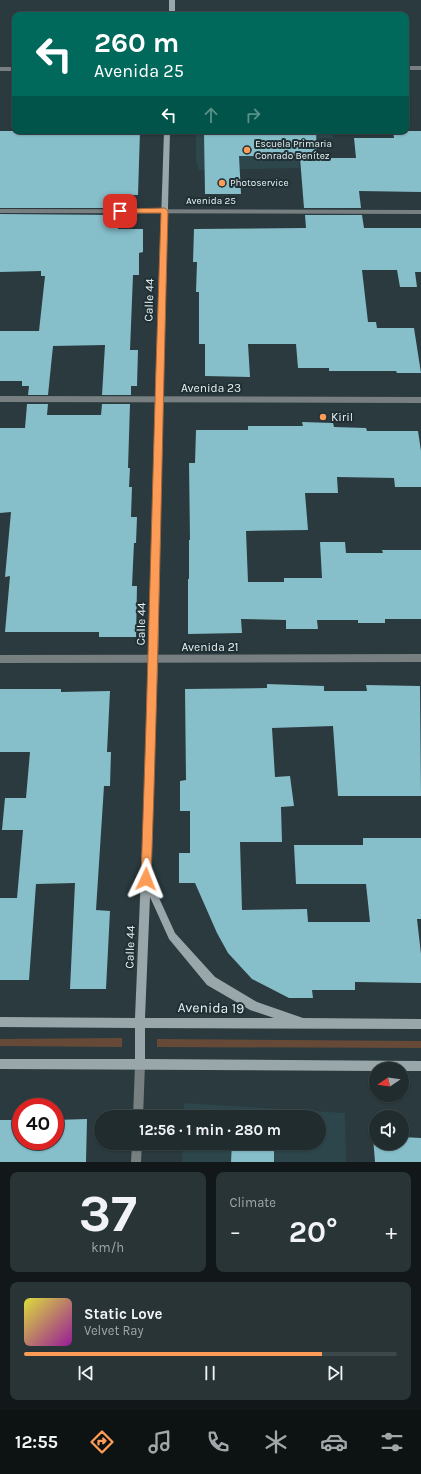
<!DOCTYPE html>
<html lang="en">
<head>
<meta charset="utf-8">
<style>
	:root { --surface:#202c2e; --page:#283436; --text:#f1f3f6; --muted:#a2a7aa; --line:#3d484a; --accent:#fd9c56 }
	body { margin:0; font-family:Karla,sans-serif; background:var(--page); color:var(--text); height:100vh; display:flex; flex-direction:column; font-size:15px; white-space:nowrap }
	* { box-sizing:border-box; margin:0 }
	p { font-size:13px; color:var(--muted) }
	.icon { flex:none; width:22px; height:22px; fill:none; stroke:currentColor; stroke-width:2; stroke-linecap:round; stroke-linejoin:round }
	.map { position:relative; height:1162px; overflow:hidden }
	.details { display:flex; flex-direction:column; gap:10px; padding:10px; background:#121819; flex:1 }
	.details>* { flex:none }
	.banner { position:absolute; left:12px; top:12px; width:397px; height:122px; border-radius:8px; box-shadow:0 1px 3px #0004,0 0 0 1px var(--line); background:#00695c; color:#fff; overflow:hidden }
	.needle { width:26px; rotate:257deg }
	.tools { position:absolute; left:369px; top:1062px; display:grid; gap:8px }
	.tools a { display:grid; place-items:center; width:40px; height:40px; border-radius:50%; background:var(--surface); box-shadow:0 1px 3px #0004,0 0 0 1px var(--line); font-size:20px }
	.speed { position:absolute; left:12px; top:1098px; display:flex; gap:8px; font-size:20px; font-weight:700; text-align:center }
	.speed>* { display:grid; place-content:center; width:52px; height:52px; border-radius:50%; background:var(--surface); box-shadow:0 1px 3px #0004,0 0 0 1px var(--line); line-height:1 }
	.speed .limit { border:6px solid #d22; background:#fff; color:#111 }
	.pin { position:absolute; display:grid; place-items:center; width:34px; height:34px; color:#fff; margin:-17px; border-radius:8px; box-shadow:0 2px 6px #0006 }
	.me { position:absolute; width:44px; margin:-22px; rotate:2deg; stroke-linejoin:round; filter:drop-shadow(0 0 3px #0008) }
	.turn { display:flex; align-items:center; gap:14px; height:84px; padding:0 16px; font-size:18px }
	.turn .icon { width:52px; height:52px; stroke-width:2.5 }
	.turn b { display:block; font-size:28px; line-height:34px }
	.lanes { display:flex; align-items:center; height:38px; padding:0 16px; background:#0003; justify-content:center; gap:20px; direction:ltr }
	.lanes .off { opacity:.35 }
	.big { font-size:30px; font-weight:700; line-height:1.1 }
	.details .widget { flex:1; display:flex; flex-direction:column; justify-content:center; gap:6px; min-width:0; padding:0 14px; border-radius:8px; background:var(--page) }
	.details .dial { align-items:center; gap:0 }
	.dial b { font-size:52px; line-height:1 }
	.song { display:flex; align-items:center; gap:12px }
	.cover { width:48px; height:48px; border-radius:6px; background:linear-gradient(135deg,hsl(60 70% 55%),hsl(300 70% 35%)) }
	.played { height:4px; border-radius:2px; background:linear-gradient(90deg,var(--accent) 80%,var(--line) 80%) }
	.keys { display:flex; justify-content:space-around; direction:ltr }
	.heat { display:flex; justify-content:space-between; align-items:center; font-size:22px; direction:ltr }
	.details .tiles { flex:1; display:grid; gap:10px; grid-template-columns:1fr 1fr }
	.widget:last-child { grid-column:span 2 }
	.trip { position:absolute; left:94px; top:1110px; width:232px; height:40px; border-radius:20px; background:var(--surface); box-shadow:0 1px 3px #0004,0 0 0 1px var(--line); font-weight:700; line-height:40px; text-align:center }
	.tab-bar { display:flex; height:64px; justify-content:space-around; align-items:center; background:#0d1212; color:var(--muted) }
	.tab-bar .icon { width:28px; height:28px }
	.tab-bar .active { color:var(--accent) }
	.tab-bar b { font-size:18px; color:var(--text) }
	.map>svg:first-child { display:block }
	.built { fill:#2d464b }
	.green { fill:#664a37 }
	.building { fill:#86beca }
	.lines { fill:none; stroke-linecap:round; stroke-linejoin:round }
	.street { fill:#777f81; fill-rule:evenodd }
	.secondary { fill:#9aa7aa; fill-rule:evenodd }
	.route { fill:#fd9c56; stroke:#a46538 }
	.poi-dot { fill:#fd9c56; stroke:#203034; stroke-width:1.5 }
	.labels { text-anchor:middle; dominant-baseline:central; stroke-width:4; stroke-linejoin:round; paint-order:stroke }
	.far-poi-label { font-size:10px; fill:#e7f1f3; stroke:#203034; text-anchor:start }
	.far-street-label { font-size:10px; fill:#e7f1f3; stroke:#203034 }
	.street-label { font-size:12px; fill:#e7f1f3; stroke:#203034 }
	.poi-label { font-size:12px; fill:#e7f1f3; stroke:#203034; text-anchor:start }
	.near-street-label { font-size:14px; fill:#e7f1f3; stroke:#203034 }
</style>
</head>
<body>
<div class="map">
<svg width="421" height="1162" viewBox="0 0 421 1162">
	<rect width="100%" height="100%" fill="#2a3a3e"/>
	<path class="built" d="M196 131H333V138H298L299 168 199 170 196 162Z
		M184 1103 345 1113 346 1162H182L183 1143H319V1117H184Z"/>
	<path class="green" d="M122 1038V1047L0 1046V1039Z
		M157 1039 421 1041V1048L157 1047Z"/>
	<path class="building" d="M0 131H140L138 195H118V208H0Z
		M276 131H316L317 156H239L241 194H205L204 133H276Z
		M393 131H421V192L359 191 361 208H304L300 158H356L354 138H394Z
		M0 214 118 215V229H143V252L139 253V275H133L130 350H138L137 386H131V395H102L105 345 53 346 48 395H28L29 386H22V381H0V331H39L45 276H41V271L0 272Z
		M305 215H362L364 228H421V272H415L417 287H400L397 270H362L368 322H376L377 328H414L421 373H397L396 371H329V368H298L296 344H248L250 377 205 376V344H199V292H196L197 262H193L194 229 306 228Z
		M27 404H48L47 415H101L102 404H130L128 468H130L129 487H132L131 517H137L136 543H134L132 586H137L136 637H99V632H5L10 576 5 577 11 512 0 513V428H25Z
		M302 422 333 423 334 427 366 428 367 431H418L421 451V487H395L394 478 337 477 338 493H305L308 530 246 531 248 582H284V578H322L320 542H345L346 553H383L382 550H421V619H385V623H358V620H317L318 629H286V620L241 619 242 633 188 634V579H189V540H190L189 463H195L196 430H248V426H303Z
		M267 684 324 686V691H367L366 685 420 686 421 796H338L333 726 272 728 275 777 290 776 294 806 281 807 282 842H240L242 910 307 909 308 922H370L366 884H296L294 845H363V838H421V919H417L421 954V983L355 982V990H312L313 998H289L252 979 228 953 217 933 195 883H179V853H190V811H180V781L186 780 185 689 267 688Z
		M0 689H61V692L110 691 107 752H111L110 786H104L96 910 110 911 106 989H70L75 883 36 884 29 980H0V898H17L23 830H2L5 798H26L30 752H0Z
		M87 1119 86 1162H0V1120H21V1141H55V1120Z
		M373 1137H376V1143H402V1137L421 1138V1162H375Z
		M232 1143H274V1162H231Z"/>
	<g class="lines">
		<path class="street" d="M406 66H421V70H406Z
			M0 67H15V71H0Z
			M0 209 421 210V214L0 213Z
			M0 396 421 397V403L0 402Z
			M421 654V662L0 663V655Z
			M140 1059 144 1060 145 1064 143 1117H133L135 1064 136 1060Z
			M132 1143H142L141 1162H131Z"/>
		<path class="secondary" d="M169 0H175V15H169Z
			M164 131H170L163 399 158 659 150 878 175 933 215 977 257 1002 303 1018 421 1019V1029L145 1028V1059L421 1061V1071H402V1069H376V1071L0 1069V1059H135V1028L0 1027V1017L135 1018 150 659 155 399ZM150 897 169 939 207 985 250 1010 274 1018H145Z"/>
	</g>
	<path class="route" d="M165 208 168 211C162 434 159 657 151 879L150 883 146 885 142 883 141 879C149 657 153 435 161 213H120L116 211 120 209Z"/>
	<g class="poi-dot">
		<circle cx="247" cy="150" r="4"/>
		<circle cx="222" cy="183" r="4"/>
		<circle cx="323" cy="417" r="4"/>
	</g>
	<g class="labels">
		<g class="far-poi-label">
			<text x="255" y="144">Escuela Primaria<tspan x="255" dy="12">Conrado Benítez</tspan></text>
			<text x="230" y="183">Photoservice</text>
		</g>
		<g class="far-street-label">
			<text x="211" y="201">Avenida 25</text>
		</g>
		<g class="street-label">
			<text transform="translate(149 300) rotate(-88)">Calle 44</text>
			<text x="211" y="388">Avenida 23</text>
			<text transform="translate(141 624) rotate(-89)">Calle 44</text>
			<text x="210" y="647">Avenida 21</text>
			<text transform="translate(130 947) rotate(-88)">Calle 44</text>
		</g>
		<g class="poi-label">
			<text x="331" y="417">Kiril</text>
		</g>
		<g class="near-street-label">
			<text transform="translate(211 1008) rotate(1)">Avenida 19</text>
		</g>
	</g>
</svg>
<div class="tools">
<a><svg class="needle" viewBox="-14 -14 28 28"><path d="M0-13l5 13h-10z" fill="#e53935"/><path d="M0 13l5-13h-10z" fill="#a2a7aa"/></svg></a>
<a><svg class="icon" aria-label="sound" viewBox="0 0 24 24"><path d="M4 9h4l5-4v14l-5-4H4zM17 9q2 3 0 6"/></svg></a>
</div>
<div class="speed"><div class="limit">40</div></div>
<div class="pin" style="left:120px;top:211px;background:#d93025"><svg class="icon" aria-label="arrive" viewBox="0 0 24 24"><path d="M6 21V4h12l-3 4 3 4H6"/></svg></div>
<svg class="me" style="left:146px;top:879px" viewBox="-20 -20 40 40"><path d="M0-17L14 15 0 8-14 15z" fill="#fd9c56" stroke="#fff" stroke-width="4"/></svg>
<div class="trip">12:56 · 1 min · 280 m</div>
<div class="banner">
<div class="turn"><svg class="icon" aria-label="left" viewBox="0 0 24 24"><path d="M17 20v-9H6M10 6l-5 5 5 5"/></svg><div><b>260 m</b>Avenida 25</div></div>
<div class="lanes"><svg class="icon" aria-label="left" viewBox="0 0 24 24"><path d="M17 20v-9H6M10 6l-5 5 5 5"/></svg><svg class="icon off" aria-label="ahead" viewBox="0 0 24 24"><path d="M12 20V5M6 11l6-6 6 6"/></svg><svg class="icon off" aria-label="right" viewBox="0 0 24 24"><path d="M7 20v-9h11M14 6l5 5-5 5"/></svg></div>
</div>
</div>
<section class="details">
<div class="tiles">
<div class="widget dial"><b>37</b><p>km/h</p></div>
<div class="widget"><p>Climate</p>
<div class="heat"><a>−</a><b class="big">20°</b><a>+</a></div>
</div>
<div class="widget">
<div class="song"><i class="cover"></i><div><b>Static Love</b><p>Velvet Ray</p></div></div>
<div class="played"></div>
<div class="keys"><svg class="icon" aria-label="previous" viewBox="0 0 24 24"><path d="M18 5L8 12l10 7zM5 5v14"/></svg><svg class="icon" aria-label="pause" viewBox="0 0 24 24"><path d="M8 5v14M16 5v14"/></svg><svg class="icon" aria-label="next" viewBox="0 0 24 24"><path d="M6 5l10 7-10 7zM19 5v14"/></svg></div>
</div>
</div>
</section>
<nav class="tab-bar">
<b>12:55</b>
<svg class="icon active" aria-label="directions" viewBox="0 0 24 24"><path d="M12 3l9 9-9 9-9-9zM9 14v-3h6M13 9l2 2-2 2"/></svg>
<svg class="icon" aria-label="music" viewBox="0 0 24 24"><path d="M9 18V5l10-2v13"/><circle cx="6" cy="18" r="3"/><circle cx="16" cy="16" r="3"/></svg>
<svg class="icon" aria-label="phone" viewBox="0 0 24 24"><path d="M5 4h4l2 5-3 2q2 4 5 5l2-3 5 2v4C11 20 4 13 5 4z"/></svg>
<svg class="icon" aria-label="climate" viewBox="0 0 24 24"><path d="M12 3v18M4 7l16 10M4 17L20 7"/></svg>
<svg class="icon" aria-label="car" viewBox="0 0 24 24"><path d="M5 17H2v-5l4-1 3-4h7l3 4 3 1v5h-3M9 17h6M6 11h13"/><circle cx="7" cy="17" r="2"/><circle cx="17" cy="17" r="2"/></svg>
<svg class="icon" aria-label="filters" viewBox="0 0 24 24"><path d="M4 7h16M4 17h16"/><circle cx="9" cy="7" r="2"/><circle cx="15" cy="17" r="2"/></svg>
</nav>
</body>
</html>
